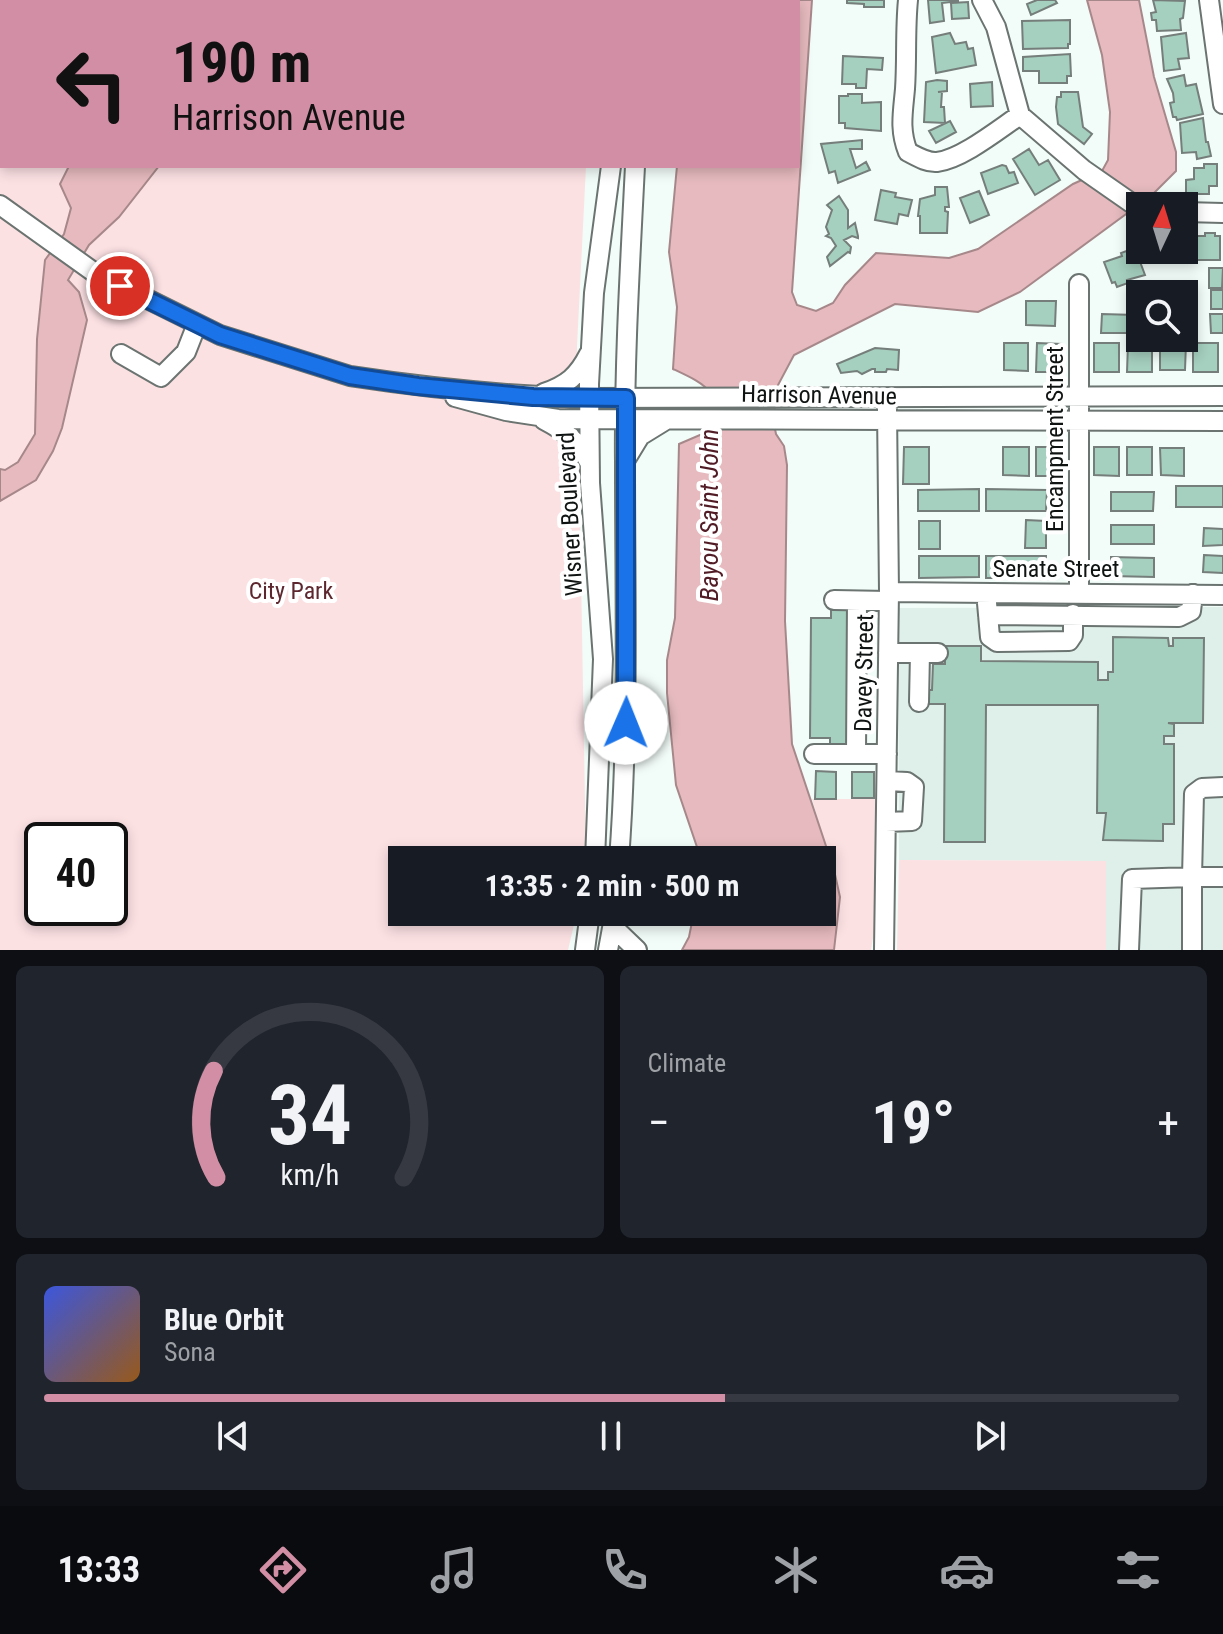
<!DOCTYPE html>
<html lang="en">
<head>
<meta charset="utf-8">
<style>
	:root { --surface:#171b24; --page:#20242c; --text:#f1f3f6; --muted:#9ea1a6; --line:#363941; --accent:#d18ea4 }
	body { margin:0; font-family:"Roboto Condensed",sans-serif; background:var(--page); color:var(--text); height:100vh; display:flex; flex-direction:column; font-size:30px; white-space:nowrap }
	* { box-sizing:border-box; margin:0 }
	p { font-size:26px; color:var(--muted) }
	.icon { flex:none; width:44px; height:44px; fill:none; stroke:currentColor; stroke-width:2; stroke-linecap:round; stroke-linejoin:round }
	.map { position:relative; height:950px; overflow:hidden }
	.side { display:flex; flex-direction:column; gap:16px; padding:16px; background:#0d0f14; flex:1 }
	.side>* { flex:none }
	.banner { position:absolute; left:0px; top:0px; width:800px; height:168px; box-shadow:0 4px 12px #0003; background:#d18ea4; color:#111; overflow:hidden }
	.needle { width:52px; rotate:4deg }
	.controls { position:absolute; left:1126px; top:192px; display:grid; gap:16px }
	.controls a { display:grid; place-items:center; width:72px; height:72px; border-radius:0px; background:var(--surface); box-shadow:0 4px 12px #0003; font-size:40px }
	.speed { position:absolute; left:24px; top:822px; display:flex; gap:16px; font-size:40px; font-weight:700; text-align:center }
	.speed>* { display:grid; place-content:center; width:104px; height:104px; border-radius:50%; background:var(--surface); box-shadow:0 4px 12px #0003; line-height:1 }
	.speed .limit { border:4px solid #111; border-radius:12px; background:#fff; color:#111 }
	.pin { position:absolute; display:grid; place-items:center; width:68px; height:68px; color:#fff; margin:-34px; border:4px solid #fff; border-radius:50%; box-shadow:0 2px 8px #0007 }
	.me { position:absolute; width:88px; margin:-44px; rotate:1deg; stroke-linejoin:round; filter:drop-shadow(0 0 6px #0008) }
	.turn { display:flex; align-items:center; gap:28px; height:168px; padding:0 40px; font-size:36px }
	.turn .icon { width:104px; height:104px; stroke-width:2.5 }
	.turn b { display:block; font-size:56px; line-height:68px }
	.big { font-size:60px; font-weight:700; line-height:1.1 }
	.side .card { flex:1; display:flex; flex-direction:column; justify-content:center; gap:12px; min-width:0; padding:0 28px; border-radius:12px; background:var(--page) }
	.side .dial { align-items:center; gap:0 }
	.dial svg { height:208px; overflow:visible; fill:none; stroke:var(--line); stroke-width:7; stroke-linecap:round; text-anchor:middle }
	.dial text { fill:var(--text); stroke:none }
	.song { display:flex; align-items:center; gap:24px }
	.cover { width:96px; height:96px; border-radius:12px; background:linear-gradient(135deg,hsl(230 70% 55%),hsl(30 70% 35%)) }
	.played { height:8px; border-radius:4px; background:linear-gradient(90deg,var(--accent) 60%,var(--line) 60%) }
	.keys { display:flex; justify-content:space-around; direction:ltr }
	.heat { display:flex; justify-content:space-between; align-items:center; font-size:44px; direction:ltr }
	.side .tiles { flex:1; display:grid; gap:16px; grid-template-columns:1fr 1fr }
	.card:last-child { grid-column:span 2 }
	.trip { position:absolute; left:388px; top:846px; width:448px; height:80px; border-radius:0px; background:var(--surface); box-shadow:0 4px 12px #0003; font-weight:700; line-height:80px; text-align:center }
	.tab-bar { display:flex; height:128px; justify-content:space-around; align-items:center; background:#090b0e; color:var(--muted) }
	.tab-bar .icon { width:56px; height:56px }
	.tab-bar .current { color:var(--accent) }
	.tab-bar b { font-size:36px; color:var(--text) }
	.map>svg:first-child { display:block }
	.built { fill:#def0e9 }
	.green { fill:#fce1e3; fill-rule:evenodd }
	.water { fill:#e6babe; stroke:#a6888a; stroke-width:2 }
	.building { fill:#a5cfbf; stroke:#757e7a; stroke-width:2 }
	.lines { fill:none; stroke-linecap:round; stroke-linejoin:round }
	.minor-casing { stroke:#6b7470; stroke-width:22 }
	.minor { stroke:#fff; stroke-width:18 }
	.route-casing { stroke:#114b97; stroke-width:20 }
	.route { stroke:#1a73e8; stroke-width:14 }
	.labels { text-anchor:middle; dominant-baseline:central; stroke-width:8; stroke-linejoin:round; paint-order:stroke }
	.street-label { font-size:24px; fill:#0f1311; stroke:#fff }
	.park-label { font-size:24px; fill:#5d272f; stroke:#fff }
	.water-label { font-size:26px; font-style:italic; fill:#511c25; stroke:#fff }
</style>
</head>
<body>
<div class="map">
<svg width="1223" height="950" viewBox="0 0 1223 950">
	<rect width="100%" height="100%" fill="#f2fcf8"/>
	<path class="built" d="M1223 607V950H1106L1105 861 899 860 898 608Z"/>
	<path class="green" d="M0 0H595L2 2V166H586L577 346 586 860H402V912H577L568 950H0ZM42 840H110V908H42Z
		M812 799H875V925L871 950H834L840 897Z
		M899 860 1106 861V950H897Z"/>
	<path class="water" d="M684 0H812L792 292 797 305 816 311 833 303 845 285 876 253 949 258 978 249 1073 184 1102 171 1108 160 1110 112 1102 55 1087 0H1139L1154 77 1176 152V171L1152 195 1020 292 978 312 895 304 794 355 778 385 773 419 776 434 784 446 787 465 785 621 792 744 834 870 840 897 834 950H682L689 937 694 912H822V860H699V853L676 785 667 693V660L675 618 679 444 707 432C724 392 707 385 673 369L677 307 669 252 677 166H798V2Z
		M69 166H159L119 217 89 245 68 280 79 292 87 320 62 428 53 451 36 480 0 501V469L5 470 18 462 35 434 37 339 45 260 64 234 71 208 60 184Z"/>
	<path class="building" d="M847 0H884V7H864V4L847 3Z
		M928 0H958V1L942 3 944 21 930 23Z
		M1037 0H1055L1057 3 1031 15 1027 4Z
		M1153 0 1185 1 1183 18 1180 19 1181 30 1157 31 1156 20H1152L1151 13 1156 12Z
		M968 2 969 18 952 19 951 3Z
		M1070 20V44H1068V48L1023 49 1022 21Z
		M950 33 955 44 966 42 968 49 973 48 976 65 936 73 932 37Z
		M1186 33 1189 58 1178 59 1180 69 1164 71 1161 37Z
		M1070 54 1071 76H1067V83H1039V71H1023V57Z
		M843 56 883 58 882 70 867 69 866 88H856V84H842Z
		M1184 75 1186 86 1196 84 1203 114 1177 120 1176 117H1173L1170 103 1174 102 1173 93 1167 79Z
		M937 80 947 81V91L938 92H942L941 107H944L945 123 924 122 926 82Z
		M992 82 993 106 971 107 970 84Z
		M1061 92H1078L1083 127 1092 134 1084 144 1058 124 1056 107 1057 97H1061Z
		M848 94H862V103L881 102V131L845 128V123H839V96H848Z
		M1203 118 1206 142H1208L1211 156 1197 159 1196 152 1182 153 1180 123Z
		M950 121 956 132 936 143 929 131Z
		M862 140V149H850L856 168 866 162 870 170 838 183 835 171 829 173 821 144Z
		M1029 149 1039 165 1048 160 1060 180 1035 195 1013 159Z
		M1204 164H1217V186H1209V194H1186V180L1194 179V168H1204Z
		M1002 165 1006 166 1009 173 1014 172 1018 183 988 194 981 173Z
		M935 187H947L949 207H945V211L948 212 947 233H920V216H918L920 199 935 195Z
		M881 190 896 193 895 197 912 200 908 216 899 214 897 224 875 220Z
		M979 191 989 215 970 223 960 198Z
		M839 196 848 210V228L855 223 858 236V238L852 236 844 240 851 247 850 253 848 252 830 266 827 257 836 246 831 238 826 236 829 234 826 227 832 210 827 205Z
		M1205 233H1215V236H1220V260H1194V236H1205Z
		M1129 250 1130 253 1136 251 1145 275 1127 280 1128 283 1117 287 1115 282 1112 283 1104 262 1122 256 1121 253Z
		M1158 250H1180V259H1158Z
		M1209 268H1223L1222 288H1209Z
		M1211 290H1223V309H1211Z
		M1026 301H1056L1055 326 1026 325Z
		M1102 314 1135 315V323H1140V333H1101Z
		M1210 314H1223V333H1211Z
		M1004 343H1028V371L1004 370Z
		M1037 343 1062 344 1061 372H1036Z
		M1094 343H1119V372H1094Z
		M1128 343H1152V372H1127Z
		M1160 343H1186L1185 370H1160Z
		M1193 343H1218V372H1193Z
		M875 348 899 350 898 370 887 369 886 372H875V369H872L862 374 857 371 841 373 837 364Z
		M904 447H929V484H903Z
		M1003 447H1029V476L1003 475Z
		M1036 447H1061V476H1036Z
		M1094 447H1119V476L1094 475Z
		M1127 447H1152V475H1127Z
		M1160 448H1184V476L1161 475Z
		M1176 486H1223V507H1176Z
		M979 489V511H918V490Z
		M986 489 1047 490 1046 511H986Z
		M1111 492H1154L1153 511H1111Z
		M1026 520 1046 521V548H1025Z
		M919 521H940V549H919Z
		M1111 525H1154V544H1111Z
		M1204 528 1223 529V545L1203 546Z
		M1204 555 1223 556V573L1203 572Z
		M919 556H979V577L919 578Z
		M986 556H1046V578H986Z
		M1111 557 1154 558V577L1111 576Z
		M831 610H852V746H830V738H810L811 618H831Z
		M1113 637 1168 638 1169 646H1173V638H1204L1203 723H1168L1174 724V736H1164V744H1174V824H1163V841L1103 840 1106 813H1097L1098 705H986L985 842H944L945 704H928V690H932L933 664H945V646H981V661L1098 662V680H1108V672H1113Z
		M816 771 836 772V799H815Z
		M852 772H874V798H852Z"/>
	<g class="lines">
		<defs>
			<path id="minor" d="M908 0C905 30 907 60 905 89 903 112 899 130 908 152 916 156 927 163 937 162 962 159 999 129 1020 115
				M982 0 996 27 1020 115 1084 170 1140 209
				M1209 0 1223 104
				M619 2 620 0
				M642 2V0
				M0 205 95 273 220 335 350 376C429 388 509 396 588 398L1223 396
				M1184 212 1223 213
				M121 354 161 377 186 352 197 324
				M544 393C567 385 578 376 589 354
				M455 397 506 411 558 419 1223 421
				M544 420C565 431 578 441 589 462
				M626 459 640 436 666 420
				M889 592 1223 595
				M1079 593V284
				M834 600 888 601
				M987 603 990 637 997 642 1069 641 1073 635V614
				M988 615 1179 617 1191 611 1193 594
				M888 653H938
				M919 702 920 653
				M814 754H887
				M856 754 857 601
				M886 822 912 821 914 787 907 782 887 781
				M595 860 603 659 590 483 589 384 594 293 611 166
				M619 860C629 728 625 597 625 464 624 365 630 265 635 166
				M613 927 637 950
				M585 950 590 912
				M608 950 615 912
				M884 950 889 592 887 409
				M1129 950 1132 879 1192 877 1194 794 1202 788 1223 787
				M1192 950V877H1223"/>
		</defs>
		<use href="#minor" class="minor-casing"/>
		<use href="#minor" class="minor"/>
	</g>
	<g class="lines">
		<defs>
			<path id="route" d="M120 286 220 335 350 376 418 386 533 397 626 398V723"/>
		</defs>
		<use href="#route" class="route-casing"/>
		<use href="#route" class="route"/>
	</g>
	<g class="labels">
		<g class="street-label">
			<text transform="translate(819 395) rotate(1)">Harrison Avenue</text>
			<text transform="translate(1055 439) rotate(-90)">Encampment Street</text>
			<text transform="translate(570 514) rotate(-93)">Wisner Boulevard</text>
			<text x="1056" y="569">Senate Street</text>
			<text transform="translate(864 673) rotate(-89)">Davey Street</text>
		</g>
		<g class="park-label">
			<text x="291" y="591">City Park</text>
		</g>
		<g class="water-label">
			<text transform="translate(709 515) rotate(-90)">Bayou Saint John</text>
		</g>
	</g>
</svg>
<div class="controls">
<a><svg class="needle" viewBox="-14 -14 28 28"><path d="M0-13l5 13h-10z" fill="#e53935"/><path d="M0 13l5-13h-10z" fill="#9ea1a6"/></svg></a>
<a><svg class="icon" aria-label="search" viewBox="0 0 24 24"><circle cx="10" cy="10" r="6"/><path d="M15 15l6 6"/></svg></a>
</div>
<div class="speed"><div class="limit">40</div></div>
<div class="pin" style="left:120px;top:286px;background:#d93025"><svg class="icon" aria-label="arrive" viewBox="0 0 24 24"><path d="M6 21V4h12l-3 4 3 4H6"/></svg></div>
<svg class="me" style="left:626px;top:723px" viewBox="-20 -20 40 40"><circle r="19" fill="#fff"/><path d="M0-13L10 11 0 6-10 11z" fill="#1a73e8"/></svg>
<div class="trip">13:35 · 2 min · 500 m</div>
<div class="banner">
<div class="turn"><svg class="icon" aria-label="left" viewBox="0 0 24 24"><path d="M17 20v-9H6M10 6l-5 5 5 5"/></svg><div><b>190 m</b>Harrison Avenue</div></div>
</div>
</div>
<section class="side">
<div class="tiles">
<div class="card dial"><svg viewBox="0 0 100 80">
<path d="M14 69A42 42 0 1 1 86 69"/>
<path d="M14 69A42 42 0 0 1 13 28" stroke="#d18ea4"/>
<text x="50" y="56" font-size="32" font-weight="700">34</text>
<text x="50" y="72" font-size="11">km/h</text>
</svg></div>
<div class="card"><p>Climate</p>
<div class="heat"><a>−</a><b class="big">19°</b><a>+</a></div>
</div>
<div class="card">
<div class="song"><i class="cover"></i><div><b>Blue Orbit</b><p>Sona</p></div></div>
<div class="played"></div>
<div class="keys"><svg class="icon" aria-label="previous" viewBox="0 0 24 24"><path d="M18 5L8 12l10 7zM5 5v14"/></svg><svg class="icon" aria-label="pause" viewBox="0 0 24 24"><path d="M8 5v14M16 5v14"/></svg><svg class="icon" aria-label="next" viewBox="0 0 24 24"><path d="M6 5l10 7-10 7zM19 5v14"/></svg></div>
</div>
</div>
</section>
<nav class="tab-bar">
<b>13:33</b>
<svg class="icon current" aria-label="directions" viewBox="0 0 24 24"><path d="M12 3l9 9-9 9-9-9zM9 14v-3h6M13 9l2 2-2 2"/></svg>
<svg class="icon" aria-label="music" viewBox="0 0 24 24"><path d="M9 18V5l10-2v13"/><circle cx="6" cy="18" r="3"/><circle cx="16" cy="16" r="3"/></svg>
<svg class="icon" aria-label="phone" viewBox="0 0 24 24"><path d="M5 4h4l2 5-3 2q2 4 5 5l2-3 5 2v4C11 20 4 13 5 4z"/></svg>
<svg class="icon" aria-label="climate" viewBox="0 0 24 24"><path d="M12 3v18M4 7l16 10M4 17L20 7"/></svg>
<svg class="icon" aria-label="car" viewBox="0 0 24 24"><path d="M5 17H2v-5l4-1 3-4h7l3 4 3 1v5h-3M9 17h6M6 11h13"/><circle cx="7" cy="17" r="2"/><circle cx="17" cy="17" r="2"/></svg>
<svg class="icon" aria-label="filters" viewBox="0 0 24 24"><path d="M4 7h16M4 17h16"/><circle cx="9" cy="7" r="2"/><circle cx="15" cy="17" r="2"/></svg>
</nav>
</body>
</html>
